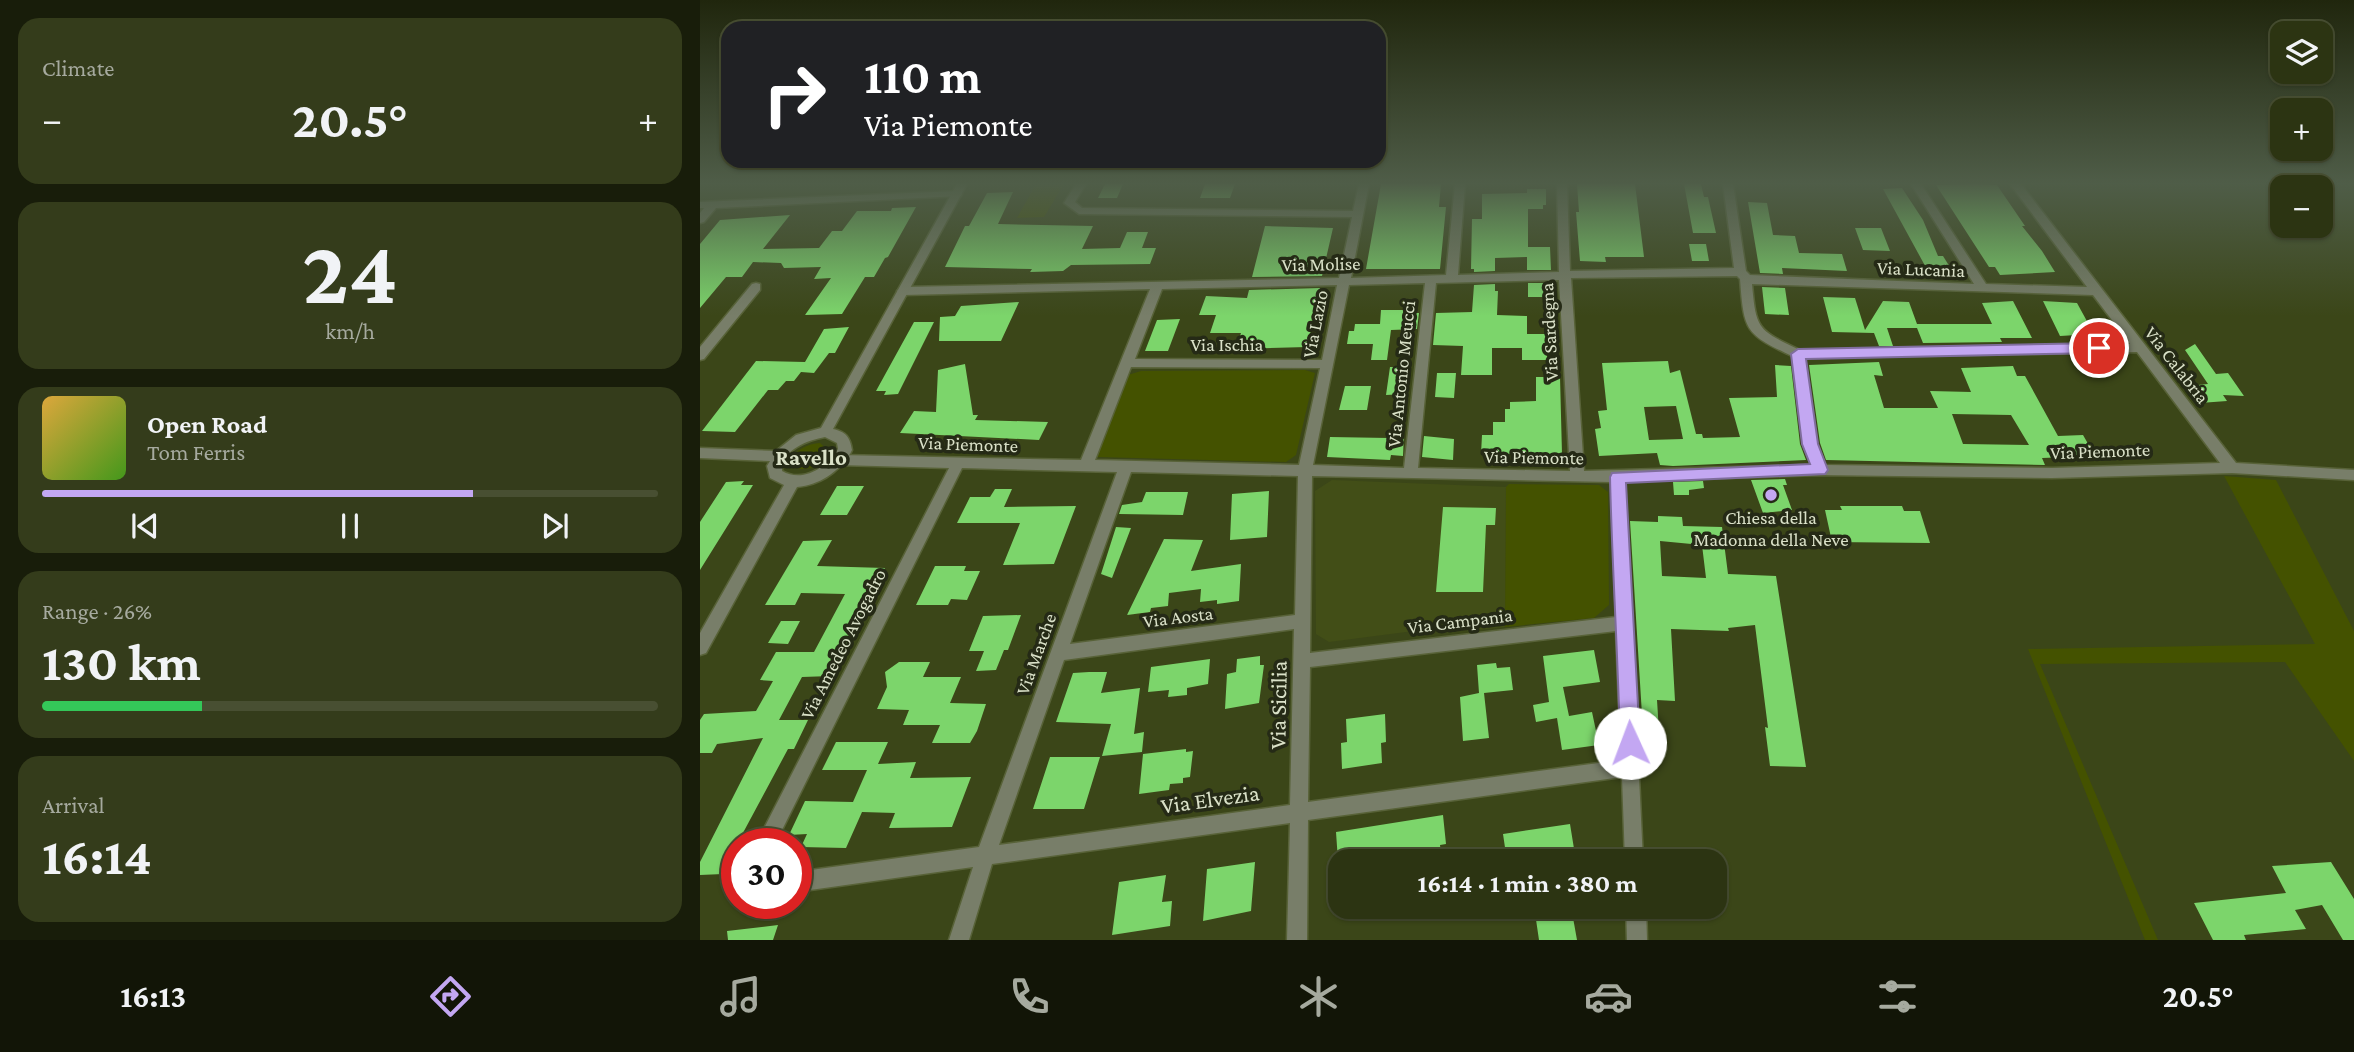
<!DOCTYPE html>
<html lang="en">
<head>
<meta charset="utf-8">
<style>
	:root { --surface:#2c3412; --page:#343c1b; --text:#f1f3f6; --muted:#a6aa9f; --line:#484f32; --accent:#c3a7f2 }
	body { margin:0; font-family:"Crimson Pro",serif; background:var(--page); color:var(--text); height:100vh; display:flex; flex-direction:column; font-size:26px; white-space:nowrap }
	* { box-sizing:border-box; margin:0 }
	p { font-size:23px; color:var(--muted) }
	.icon { flex:none; width:38px; height:38px; fill:none; stroke:currentColor; stroke-width:2; stroke-linecap:round; stroke-linejoin:round }
	.map { position:relative; flex:1; overflow:hidden }
	.drawer { display:flex; flex-direction:column; gap:18px; padding:18px; background:#181d0a; width:700px }
	.drawer>* { flex:none }
	.banner { position:absolute; left:21px; top:21px; width:665px; height:147px; border-radius:21px; box-shadow:0 2px 5px #0004,0 0 0 2px var(--line); background:#202124; color:#fff; overflow:hidden }
	.tools { position:absolute; left:1570px; top:21px; display:grid; gap:14px }
	.tools a { display:grid; place-items:center; width:63px; height:63px; border-radius:14px; background:var(--surface); box-shadow:0 2px 5px #0004,0 0 0 2px var(--line); font-size:35px }
	.speed { position:absolute; left:21px; top:828px; display:flex; gap:14px; font-size:35px; font-weight:700; text-align:center }
	.speed>* { display:grid; place-content:center; width:91px; height:91px; border-radius:50%; background:var(--surface); box-shadow:0 2px 5px #0004,0 0 0 2px var(--line); line-height:1 }
	.speed .limit { border:10px solid #d22; background:#fff; color:#111 }
	.pin { position:absolute; display:grid; place-items:center; width:60px; height:60px; color:#fff; margin:-30px; border:4px solid #fff; border-radius:50%; box-shadow:0 2px 7px #0007 }
	.me { position:absolute; width:77px; margin:-38px; rotate:358deg; stroke-linejoin:round; filter:drop-shadow(0 0 5px #0008) }
	.turn { display:flex; align-items:center; gap:24px; height:147px; padding:0 28px; font-size:32px }
	.turn .icon { width:91px; height:91px; stroke-width:2.5 }
	.turn b { display:block; font-size:49px; line-height:60px }
	.big { font-size:52px; font-weight:700; line-height:1.1 }
	.drawer .card { flex:1; display:flex; flex-direction:column; justify-content:center; gap:10px; min-width:0; padding:0 24px; border-radius:21px; background:var(--page) }
	.drawer .dial { align-items:center; gap:0 }
	.dial b { font-size:91px; line-height:1 }
	.song { display:flex; align-items:center; gap:21px }
	.cover { width:84px; height:84px; border-radius:10px; background:linear-gradient(135deg,hsl(40 70% 55%),hsl(100 70% 35%)) }
	.played { height:7px; border-radius:4px; background:linear-gradient(90deg,var(--accent) 70%,var(--line) 70%) }
	.keys { display:flex; justify-content:space-around; direction:ltr }
	.heat { display:flex; justify-content:space-between; align-items:center; font-size:38px; direction:ltr }
	.charge { height:10px; border-radius:5px; background:linear-gradient(90deg,#34c759 26%,var(--line) 0) }
	.trip { position:absolute; left:628px; top:849px; width:399px; height:70px; border-radius:21px; background:var(--surface); box-shadow:0 2px 5px #0004,0 0 0 2px var(--line); font-weight:700; line-height:70px; text-align:center }
	.tabs { display:flex; height:112px; justify-content:space-around; align-items:center; background:#121507; color:var(--muted) }
	.tabs .icon { width:49px; height:49px }
	.tabs .active { color:var(--accent) }
	.tabs b { font-size:32px; color:var(--text) }
	main { display:flex; flex:1; min-height:0 }
	.map>svg:first-child { display:block }
	.built { fill:#424e17 }
	.green { fill:#445200 }
	.building { fill:#7cd56b; fill-rule:evenodd }
	.lines { fill:none; stroke-linecap:round; stroke-linejoin:round }
	.minor-casing { stroke:#586238; stroke-width:3 }
	.tertiary-casing { stroke:#586238; stroke-width:3 }
	.minor { fill:#787e69; fill-rule:evenodd }
	.tertiary { fill:#787e69; fill-rule:evenodd }
	.route { fill:#c3a7f2; stroke:#7f6d9d; stroke-width:2 }
	.poi-dot { fill:#c3a7f2; stroke:#252a16; stroke-width:2.5 }
	.labels { text-anchor:middle; dominant-baseline:central; stroke-width:7; stroke-linejoin:round; paint-order:stroke }
	.street-label { font-size:19px; fill:#dae1c8; stroke:#252a16 }
	.poi-label { font-size:19px; fill:#dae1c8; stroke:#252a16 }
	.quarter-label { font-size:23px; font-weight:bold; fill:#dae1c8; stroke:#252a16 }
	.near-street-label { font-size:23px; fill:#dae1c8; stroke:#252a16 }
</style>
</head>
<body>
<main>
<section class="drawer">
<div class="card"><p>Climate</p>
<div class="heat"><a>−</a><b class="big">20.5°</b><a>+</a></div>
</div>
<div class="card dial"><b>24</b><p>km/h</p></div>
<div class="card">
<div class="song"><i class="cover"></i><div><b>Open Road</b><p>Tom Ferris</p></div></div>
<div class="played"></div>
<div class="keys"><svg class="icon" aria-label="previous" viewBox="0 0 24 24"><path d="M18 5L8 12l10 7zM5 5v14"/></svg><svg class="icon" aria-label="pause" viewBox="0 0 24 24"><path d="M8 5v14M16 5v14"/></svg><svg class="icon" aria-label="next" viewBox="0 0 24 24"><path d="M6 5l10 7-10 7zM19 5v14"/></svg></div>
</div>
<div class="card"><p>Range · 26%</p><b class="big">130 km</b><div class="charge"></div></div>
<div class="card"><p>Arrival</p><b class="big">16:14</b></div>
</section>
<div class="map">
<svg width="1654" height="940" viewBox="0 0 1654 940">
	<rect width="100%" height="100%" fill="#3b4618"/>
	<path class="built" d="M632 480 806 487 805 627 778 630 775 623 629 642 616 634 615 491Z"/>
	<path class="green" d="M336 184H364L344 217 317 218Z
		M605 370 615 373 596 455 586 462 398 457V452L428 375 441 371Z
		M120 443 129 451C124 465 108 473 93 467L91 460C97 449 107 444 120 443Z
		M1524 476 1576 480 1654 631V761L1585 662 1340 664 1458 940H1445L1328 649 1615 644Z
		M809 484 899 485 908 492 909 605 894 618 805 627 806 487Z"/>
	<path class="building" d="M405 184H423L417 198H398Z
		M505 184H535L530 198H500Z
		M681 184H741L739 207H746L740 269H666Z
		M877 184H935L944 257H905L906 262 880 261 876 212H879Z
		M984 184H1001L1004 197H1008L1016 233H993Z
		M1275 184 1297 185 1325 226H1322L1342 251 1355 272 1300 275 1295 267H1289L1236 185Z
		M1202 188 1223 220 1238 256H1243L1253 272 1229 273 1183 189Z
		M827 189H846V205H843V209H828V247H850L851 270H827V257L795 258V271L774 272V269H771L772 219H782V194L827 193Z
		M313 192 298 224 393 226 382 249 420 248 427 232H448L442 248H456L450 264 371 265 363 271 330 272 332 269 245 267 265 226H269L287 193Z
		M1048 202 1067 203 1073 235 1095 236 1099 253 1142 254 1147 271 1082 268 1083 274 1060 273Z
		M216 207 188 257 185 258 174 277H165L142 314 105 315 131 278 114 279 121 267 84 268 81 263 53 262 42 277H26L0 308V244L20 220 90 215 63 249 119 248 132 231H142L157 211H191L192 208Z
		M565 226 633 228 622 276 552 277Z
		M1155 228H1181L1190 251 1163 250Z
		M989 244H1006L1009 261H992Z
		M828 283H851L852 297H828Z
		M795 284V291H798L797 315 827 316V334H847V360H822V348H792V375H761L763 346 733 345 736 313 772 312 774 285Z
		M1062 287 1085 288 1089 315 1065 314Z
		M620 288 619 293 623 292 621 310H616L607 347 536 349 541 333H510L516 315H499L506 296 547 298 549 290Z
		M1123 297 1155 298 1165 330 1183 301 1209 302 1217 324H1292L1282 303 1313 301 1332 338H1300L1302 342 1223 343 1217 328H1187L1193 346H1179L1174 333 1132 332Z
		M1343 301 1377 303 1394 334 1360 336Z
		M319 302 301 341H239L240 317 255 316 261 306Z
		M681 310H703V313H719L717 329 691 330 687 360H671L673 344H647L649 331H654L655 324H680Z
		M480 319 468 351H445L457 320Z
		M214 322H234L198 394 184 395 186 391H176Z
		M149 327 135 353H129L114 373 101 372 94 381H86L78 390H68L35 432 2 431 56 361 105 362 124 329Z
		M1495 344 1516 374 1528 373 1544 396 1523 395 1527 401 1500 403 1487 386 1508 384 1485 350Z
		M968 361 970 373 980 370 996 434H1002L1003 438 1040 437 1029 398 1077 397 1075 365 1091 366 1100 444 1106 460 973 466 960 465 957 453 899 456 895 429 901 428 898 411 907 410 902 363ZM976 406 983 439 949 440 944 407Z
		M1179 362 1183 376 1174 375 1184 408H1238L1230 391 1271 392 1261 368 1313 366 1317 376H1325L1358 436 1383 435 1395 456 1342 458 1345 465 1126 460 1120 443 1109 365ZM1252 414 1311 415 1329 445 1263 444Z
		M265 364 273 415H278L275 420 348 422 339 440 200 433 214 411 236 412 238 370Z
		M690 367H708L705 394 686 395Z
		M737 373H756L754 398 735 397Z
		M836 377H860L862 454H781L782 435H793V422H805V409H810V402L836 401Z
		M645 386H671L667 410H639Z
		M704 433 703 456 691 455 690 460 627 457 630 437 689 438V434Z
		M724 436 754 439 753 460 722 457Z
		M1085 479 1087 485H1083L1092 510 1063 513 1051 480Z
		M44 481 41 485H53L0 570V522L26 482Z
		M1003 481 1004 488 989 490V495H974L973 482Z
		M137 486H164L147 515H120Z
		M295 489H312L304 507 376 506 354 564 303 565 320 523H257L270 497H290Z
		M569 491 567 537 530 540 532 494Z
		M446 492H488L483 515 419 514 422 505 442 502Z
		M1140 506H1202L1204 511H1220L1230 543 1132 542 1125 510H1142Z
		M743 507 796 508 795 525H786L783 592H736Z
		M958 516 982 517 983 526 1022 527 1028 574 1076 576 1106 767 1070 766 1065 727 1068 728 1055 625 1028 628 1029 631 971 629 975 701 957 700 959 732 943 731 930 521 958 522ZM960 541 1002 545 1006 578 962 576Z
		M416 527 431 528 412 578 401 574Z
		M464 539 503 540 491 571 541 564 539 601 517 604V600L500 602 501 589 469 593 468 606 451 608 450 612 427 615Z
		M132 540 117 566 185 568 131 676 102 677 79 720H108L94 749H88L37 844V855H32L23 874 0 875V862L63 738 17 744 12 753H0V720L4 714 56 711 73 681 60 680 76 652H114L145 594 101 593 95 605H65L103 541Z
		M235 566H266L264 571H280L267 600 251 599 248 605H216Z
		M321 615 308 650H304L296 670 276 671 284 651H269L283 616Z
		M81 621H100L88 644 68 643Z
		M894 650 900 682 863 687 869 716 892 712 899 745 862 750 857 718 836 722 833 705 849 702 843 656Z
		M560 656V665H564L559 703 525 709 527 674 536 672 537 659Z
		M510 659 508 684 487 688V695L468 697 469 690 448 692 451 667Z
		M199 662H230L223 677H261L250 703 286 704 277 731 270 743H232L240 725H203L209 710 177 709 187 687 185 672Z
		M796 663 797 668 810 667 813 690 784 693 789 738 763 741 760 697 779 693 777 665Z
		M389 672H407L401 693 440 688 434 734 444 732 442 752 402 756 411 724 356 722 373 673Z
		M685 714 686 742 681 743 682 763 642 769 641 743 647 742 646 719Z
		M136 742H188L178 764 216 762 210 778 271 777 252 827 189 828 195 813 162 812 146 848 101 847 107 834 89 835 105 801 153 802 167 770H122Z
		M486 749V752L493 751 490 777 483 778V783L470 784 469 790 439 794 443 754Z
		M350 757H400L384 809H333Z
		M743 815 746 844 740 845 742 861H638L636 832Z
		M870 824 876 861H807L803 834Z
		M555 862 551 911 503 921 507 869Z
		M1631 862 1654 899V940H1643L1622 905 1595 910 1606 929 1544 935 1546 940H1513L1494 903 1586 893 1572 866Z
		M466 875 462 902 472 901 470 926 412 935 419 882Z
		M834 906H863L864 913 872 912 877 940H839Z
		M78 925 73 940H28L27 931Z"/>
	<g class="lines">
		<defs>
			<path id="minor" d="M376 184H386L375 202 382 208 653 211 659 184H669L651 278 746 275 755 184H765L758 275 859 272 857 184H867L870 271 1034 268 1023 184H1033L1046 271 1050 275 1274 284 1211 184H1221L1286 284 1387 287 1310 184H1321L1536 463 1654 470V480L1532 473 1352 478 1120 475 925 481 943 861H925L922 777 608 820 607 940H587L590 823 292 864 269 940H249L273 867 96 892V872L279 847 417 472 262 468 75 844H56L249 468 139 465 134 464 132 460 134 456 139 455 381 460 450 289 203 295 197 291 203 287 639 278 652 217 379 214 364 203ZM1037 276 1040 279C1044 331 1045 334 1092 356L1103 444 1111 465 884 471 871 278ZM859 280 870 471 718 468 736 283ZM725 283 704 468 613 465 649 285ZM1052 284 1393 295 1430 344 1100 350C1058 330 1056 330 1052 284ZM637 285 622 360 435 359 462 289ZM1437 352 1520 463 1352 468 1125 465 1117 444 1105 358ZM431 367 620 368 599 465 395 460ZM431 472 598 476 595 615 370 644ZM612 476 911 482 916 617 610 653ZM594 629 590 805 299 845 364 660ZM916 631 921 760 608 802 610 667Z
				M257 191 262 194 261 196 16 208 4 222 0 223V213L4 208H0V202Z
				M56 283 60 284V290L4 359 0 360V347L52 284Z
				M926 906H946L947 940H927Z"/>
			<path id="tertiary" d="M257 184H267L133 429C146 432 150 437 152 450L150 454C138 472 120 485 97 487L6 653 0 655V633L84 485 70 478 67 466 70 461 0 458V448L76 451 96 435 121 428ZM125 437 137 443 138 449C126 468 103 483 82 471 81 450 108 440 125 437Z"/>
		</defs>
		<use href="#minor" class="minor-casing"/>
		<use href="#tertiary" class="tertiary-casing"/>
		<use href="#minor" class="minor"/>
		<use href="#tertiary" class="tertiary"/>
	</g>
	<linearGradient id="sky" x2="0" y2="1"><stop stop-color="#20260d"/><stop offset="0.58" stop-color="#4f5d48"/><stop offset="1" stop-color="#4f5d48" stop-opacity="0"/></linearGradient>
	<rect width="1654" height="316" fill="url(#sky)"/>
	<path class="route" d="M1399 343 1406 348 1399 353 1106 359 1118 444 1128 470 1125 474 926 483 940 743 937 750 930 753 923 750 920 743C918 654 912 566 910 477L912 473 1110 464 1102 444 1091 354 1098 349Z"/>
	<circle class="poi-dot" cx="1071" cy="495" r="7"/>
	<g class="labels">
		<g class="street-label">
			<text transform="translate(621 264) rotate(-1)">Via Molise</text>
			<text transform="translate(1221 269) rotate(2)">Via Lucania</text>
			<text transform="translate(615 324) rotate(-79)">Via Lazio</text>
			<text transform="translate(849 332) rotate(-93)">Via Sardegna</text>
			<text x="527" y="344">Via Ischia</text>
			<text transform="translate(1477 365) rotate(52)">Via Calabria</text>
			<text transform="translate(701 374) rotate(-84)">Via Antonio Meucci</text>
			<text transform="translate(268 444) rotate(2)">Via Piemonte</text>
			<text transform="translate(1400 451) rotate(-2)">Via Piemonte</text>
			<text transform="translate(834 457) rotate(1)">Via Piemonte</text>
			<text transform="translate(478 617) rotate(-7)">Via Aosta</text>
			<text transform="translate(760 621) rotate(-7)">Via Campania</text>
			<text transform="translate(143 644) rotate(-63)">Via Amedeo Avogadro</text>
			<text transform="translate(336 654) rotate(-70)">Via Marche</text>
		</g>
		<g class="poi-label">
			<text x="1071" y="517">Chiesa della<tspan x="1071" dy="22">Madonna della Neve</tspan></text>
		</g>
		<g class="quarter-label">
			<text x="111" y="457">Ravello</text>
		</g>
		<g class="near-street-label">
			<text transform="translate(578 705) rotate(-89)">Via Sicilia</text>
			<text transform="translate(510 799) rotate(-8)">Via Elvezia</text>
		</g>
	</g>
</svg>
<div class="tools">
<a><svg class="icon" aria-label="layers" viewBox="0 0 24 24"><path d="M12 4l9 5-9 5-9-5zM3 14l9 5 9-5"/></svg></a>
<a>+</a>
<a>−</a>
</div>
<div class="speed"><div class="limit">30</div></div>
<div class="pin" style="left:1399px;top:348px;background:#d93025"><svg class="icon" aria-label="arrive" viewBox="0 0 24 24"><path d="M6 21V4h12l-3 4 3 4H6"/></svg></div>
<svg class="me" style="left:930px;top:743px" viewBox="-20 -20 40 40"><circle r="19" fill="#fff"/><path d="M0-13L10 11 0 6-10 11z" fill="#c3a7f2"/></svg>
<div class="trip">16:14 · 1 min · 380 m</div>
<div class="banner">
<div class="turn"><svg class="icon" aria-label="right" viewBox="0 0 24 24"><path d="M7 20v-9h11M14 6l5 5-5 5"/></svg><div><b>110 m</b>Via Piemonte</div></div>
</div>
</div>
</main>
<nav class="tabs">
<b>16:13</b>
<svg class="icon active" aria-label="directions" viewBox="0 0 24 24"><path d="M12 3l9 9-9 9-9-9zM9 14v-3h6M13 9l2 2-2 2"/></svg>
<svg class="icon" aria-label="music" viewBox="0 0 24 24"><path d="M9 18V5l10-2v13"/><circle cx="6" cy="18" r="3"/><circle cx="16" cy="16" r="3"/></svg>
<svg class="icon" aria-label="phone" viewBox="0 0 24 24"><path d="M5 4h4l2 5-3 2q2 4 5 5l2-3 5 2v4C11 20 4 13 5 4z"/></svg>
<svg class="icon" aria-label="climate" viewBox="0 0 24 24"><path d="M12 3v18M4 7l16 10M4 17L20 7"/></svg>
<svg class="icon" aria-label="car" viewBox="0 0 24 24"><path d="M5 17H2v-5l4-1 3-4h7l3 4 3 1v5h-3M9 17h6M6 11h13"/><circle cx="7" cy="17" r="2"/><circle cx="17" cy="17" r="2"/></svg>
<svg class="icon" aria-label="filters" viewBox="0 0 24 24"><path d="M4 7h16M4 17h16"/><circle cx="9" cy="7" r="2"/><circle cx="15" cy="17" r="2"/></svg>
<b>20.5°</b>
</nav>
</body>
</html>
